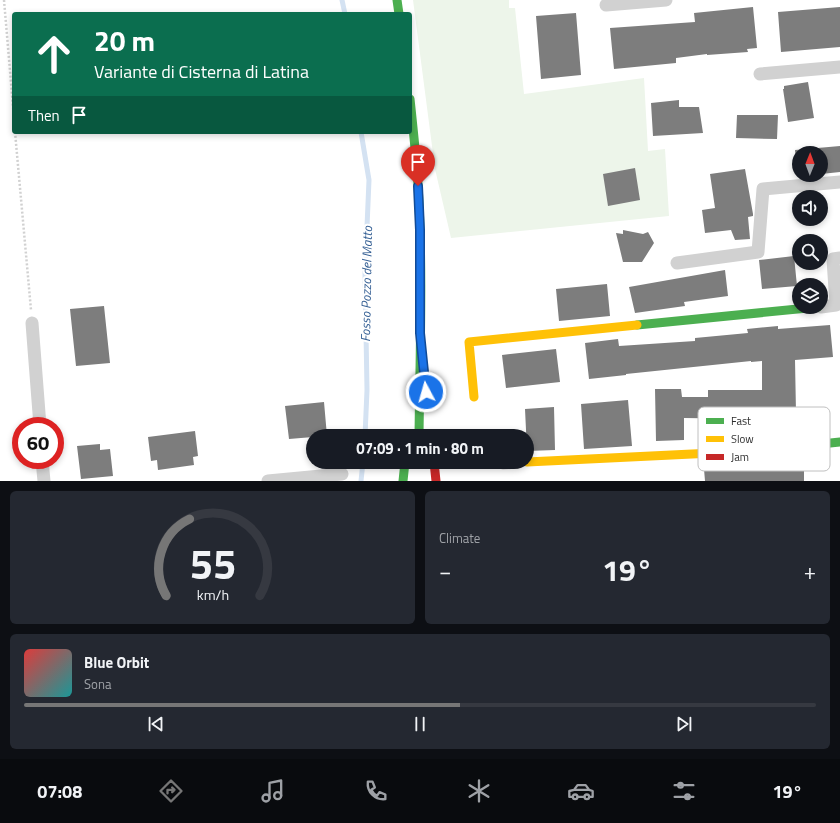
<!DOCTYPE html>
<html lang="en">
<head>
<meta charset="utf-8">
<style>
	:root { --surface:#171b24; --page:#242831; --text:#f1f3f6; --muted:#9ea1a6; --line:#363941; --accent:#767676 }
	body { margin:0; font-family:"Titillium Web",sans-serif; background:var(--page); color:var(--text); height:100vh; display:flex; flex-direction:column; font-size:15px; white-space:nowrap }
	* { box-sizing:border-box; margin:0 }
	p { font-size:13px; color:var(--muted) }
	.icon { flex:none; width:22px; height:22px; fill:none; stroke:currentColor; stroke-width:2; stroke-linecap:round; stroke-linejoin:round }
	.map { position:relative; height:481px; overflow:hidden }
	.details { display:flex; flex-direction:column; gap:10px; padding:10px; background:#0d0f14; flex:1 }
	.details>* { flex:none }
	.banner { position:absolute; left:12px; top:12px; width:400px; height:122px; border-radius:4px; box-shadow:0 2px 6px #0003; background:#0b6e4f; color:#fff; overflow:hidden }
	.needle { width:26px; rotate:1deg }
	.controls { position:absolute; left:792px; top:146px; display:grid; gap:8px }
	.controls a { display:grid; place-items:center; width:36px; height:36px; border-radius:50%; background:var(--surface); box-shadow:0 2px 6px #0003; font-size:20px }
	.speed { position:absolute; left:12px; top:417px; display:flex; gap:8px; font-size:20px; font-weight:700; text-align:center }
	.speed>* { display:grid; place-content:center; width:52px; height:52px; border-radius:50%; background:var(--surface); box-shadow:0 2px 6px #0003; line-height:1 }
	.speed .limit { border:6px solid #d22; background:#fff; color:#111 }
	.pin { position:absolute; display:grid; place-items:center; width:34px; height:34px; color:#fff; margin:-41px -17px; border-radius:50% 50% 50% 0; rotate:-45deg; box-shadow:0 0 4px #0007 }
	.pin .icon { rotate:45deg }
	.me { position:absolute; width:44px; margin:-22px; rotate:354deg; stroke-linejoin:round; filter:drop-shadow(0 0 3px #0008) }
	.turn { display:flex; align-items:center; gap:14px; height:84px; padding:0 16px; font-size:18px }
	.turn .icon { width:52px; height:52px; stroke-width:2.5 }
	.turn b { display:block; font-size:28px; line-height:34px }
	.then { display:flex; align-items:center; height:38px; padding:0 16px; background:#0003; gap:8px; font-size:15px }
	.big { font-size:30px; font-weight:700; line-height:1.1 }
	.details .widget { flex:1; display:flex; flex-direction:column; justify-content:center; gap:6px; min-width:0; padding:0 14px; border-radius:6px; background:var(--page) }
	.details .dial { align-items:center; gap:0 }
	.dial svg { height:104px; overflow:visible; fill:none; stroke:var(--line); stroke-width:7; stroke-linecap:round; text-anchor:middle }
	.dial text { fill:var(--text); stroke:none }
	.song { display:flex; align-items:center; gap:12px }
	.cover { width:48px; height:48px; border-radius:6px; background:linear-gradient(135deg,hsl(0 70% 55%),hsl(180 70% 35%)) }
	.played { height:4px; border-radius:2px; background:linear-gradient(90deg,var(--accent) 55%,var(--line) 55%) }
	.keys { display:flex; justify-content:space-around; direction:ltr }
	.heat { display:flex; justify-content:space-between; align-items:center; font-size:22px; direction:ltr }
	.details .tiles { flex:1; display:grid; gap:10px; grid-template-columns:1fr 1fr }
	.widget:last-child { grid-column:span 2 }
	.trip { position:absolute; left:306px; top:429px; width:228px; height:40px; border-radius:20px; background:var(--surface); box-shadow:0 2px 6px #0003; font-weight:700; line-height:40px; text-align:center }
	.tab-bar { display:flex; height:64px; justify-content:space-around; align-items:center; background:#090b0e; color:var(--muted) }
	.tab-bar .icon { width:28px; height:28px }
	.tab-bar .on { color:var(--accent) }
	.tab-bar b { font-size:18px; color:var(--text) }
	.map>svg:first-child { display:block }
	.green { fill:#edf5ea }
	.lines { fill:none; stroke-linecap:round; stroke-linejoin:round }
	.stream { stroke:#d4e2f2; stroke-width:5 }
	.building { fill:#7d7d7d }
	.path { stroke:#d1d1d1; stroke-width:2.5; stroke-dasharray:2 2; stroke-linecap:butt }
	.street { stroke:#d1d1d1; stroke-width:13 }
	.fast { stroke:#4caf50; stroke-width:9 }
	.slow { stroke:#ffc107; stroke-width:9 }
	.jam { stroke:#c62828; stroke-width:9 }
	.route-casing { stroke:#114b97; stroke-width:10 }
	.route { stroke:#1a73e8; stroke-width:7 }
	.labels { text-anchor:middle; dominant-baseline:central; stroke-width:4; stroke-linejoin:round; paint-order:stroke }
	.water-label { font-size:13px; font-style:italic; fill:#345f94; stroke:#fff }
	.key { fill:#fff; stroke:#c0c0c0; stroke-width:1 }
	.key-label { font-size:11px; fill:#2c2c2c }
</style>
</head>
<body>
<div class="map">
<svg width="840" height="481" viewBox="0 0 840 481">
	<rect width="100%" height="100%" fill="#fff"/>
	<path class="green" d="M413 0H509V8H515L524 94 644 78 648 151 665 149 669 216 451 238 435 169Z"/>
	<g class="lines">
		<path class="stream" d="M342 0 345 14
			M361 132 369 180 365 274 367 390 365 436
			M361 481 363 462"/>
	</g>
	<path class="building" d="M753 7 757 48 747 49 748 52 707 55V54L676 58V63L614 69 610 28 695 22 694 13Z
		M840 7V47L781 52 778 12Z
		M576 13 581 75 541 79 536 16Z
		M808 82 814 118 788 122 783 89H784V86Z
		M679 100V107H699L703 133 653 136 651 103Z
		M737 115H778L777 139 736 138Z
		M840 146V172L821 174V153H799V175H809L797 176 795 150Z
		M635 168 640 200 608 206 603 174Z
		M745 169 753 214V216L748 217 750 239 735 240 731 230 705 233 702 210 715 208 710 174Z
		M623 230 643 234 648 232 654 243 642 262H623L616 233 623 234Z
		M794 256 797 286 762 289 759 260Z
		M725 270 728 296 684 302 685 306 635 313 629 287Z
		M607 284 610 316 559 321 556 289Z
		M104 306 110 363 76 366 70 309Z
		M830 325 833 357 795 360 796 413 752 414V419L684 418V440L656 441 655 389H681L682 397H708V390H762V361L751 362V361L626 374V375L589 379 585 343 618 339 619 346 695 341V338L748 333 747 329 778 326V329Z
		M556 349 560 382 506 388 502 355Z
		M628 400 632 446 584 449 581 404Z
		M324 402 327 436H313V437L289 439 285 406Z
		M554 407 555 450 527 451 525 409Z
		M195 431 198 456 193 457 194 465 158 470 157 460 151 461 148 437Z
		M100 444V450L110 449 113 476 81 479 77 446Z
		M776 462H804V481H705L704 469 776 466Z"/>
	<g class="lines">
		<path class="path" d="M4 0 14 118
			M15 132 31 310"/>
		<path class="street" d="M606 5 666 0
			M760 74 840 67
			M677 263 758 252 763 189 840 182
			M821 307 836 305 833 259 840 258
			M32 323 40 426
			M42 460 44 481
			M503 463 519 462
			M268 481 342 474"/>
		<path class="fast" d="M397 0 399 14
			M410 99C413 127 416 155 418 184 423 268 420 352 419 436
			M637 325 818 307
			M754 451 840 442
			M403 481 405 462"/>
		<path class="slow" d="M474 397 469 342 637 325
			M527 462 754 451"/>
		<path class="jam" d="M434 462 436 481"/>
	</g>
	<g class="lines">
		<defs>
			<path id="route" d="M418 186 420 230V333L426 392"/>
		</defs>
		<use href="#route" class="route-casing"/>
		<use href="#route" class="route"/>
	</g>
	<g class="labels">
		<g class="water-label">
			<text transform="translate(366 284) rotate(-89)">Fosso Pozzo del Matto</text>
		</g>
	</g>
	<rect x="698" y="407" width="132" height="64" rx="6" class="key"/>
	<rect x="706" y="418" width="18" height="6" fill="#4caf50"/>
	<rect x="706" y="436" width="18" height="6" fill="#ffc107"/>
	<rect x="706" y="454" width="18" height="6" fill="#c62828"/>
	<g class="key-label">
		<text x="731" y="425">Fast</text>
		<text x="731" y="443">Slow</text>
		<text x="731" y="461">Jam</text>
	</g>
</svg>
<div class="controls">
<a><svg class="needle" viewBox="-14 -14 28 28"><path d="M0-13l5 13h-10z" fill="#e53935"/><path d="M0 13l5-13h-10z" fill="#9ea1a6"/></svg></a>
<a><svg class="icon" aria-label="sound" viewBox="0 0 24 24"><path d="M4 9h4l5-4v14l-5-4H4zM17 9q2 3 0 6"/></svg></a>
<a><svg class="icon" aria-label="search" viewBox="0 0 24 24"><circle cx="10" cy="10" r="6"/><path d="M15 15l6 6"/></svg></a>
<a><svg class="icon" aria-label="layers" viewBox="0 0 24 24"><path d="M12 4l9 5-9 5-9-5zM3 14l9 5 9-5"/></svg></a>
</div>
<div class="speed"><div class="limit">60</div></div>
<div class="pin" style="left:418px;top:186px;background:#d93025"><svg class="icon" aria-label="arrive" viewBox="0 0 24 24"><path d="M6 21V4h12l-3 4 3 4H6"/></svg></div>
<svg class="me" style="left:426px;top:392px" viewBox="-20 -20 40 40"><circle r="17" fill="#1a73e8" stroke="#fff" stroke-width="3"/><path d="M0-11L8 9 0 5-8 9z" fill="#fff"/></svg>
<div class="trip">07:09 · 1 min · 80 m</div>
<div class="banner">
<div class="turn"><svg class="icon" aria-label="ahead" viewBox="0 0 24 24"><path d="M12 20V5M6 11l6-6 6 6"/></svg><div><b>20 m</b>Variante di Cisterna di Latina</div></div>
<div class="then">Then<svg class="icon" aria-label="arrive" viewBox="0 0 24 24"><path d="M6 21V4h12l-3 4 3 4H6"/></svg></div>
</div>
</div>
<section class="details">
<div class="tiles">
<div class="widget dial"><svg viewBox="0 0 100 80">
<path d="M14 69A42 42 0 1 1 86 69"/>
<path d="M14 69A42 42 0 0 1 32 10" stroke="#767676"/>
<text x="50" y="56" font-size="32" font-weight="700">55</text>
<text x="50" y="72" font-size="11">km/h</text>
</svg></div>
<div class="widget"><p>Climate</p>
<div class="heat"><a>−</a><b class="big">19°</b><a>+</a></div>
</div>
<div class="widget">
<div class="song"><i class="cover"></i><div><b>Blue Orbit</b><p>Sona</p></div></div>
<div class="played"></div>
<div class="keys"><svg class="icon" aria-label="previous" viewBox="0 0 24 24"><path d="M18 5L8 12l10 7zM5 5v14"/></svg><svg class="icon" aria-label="pause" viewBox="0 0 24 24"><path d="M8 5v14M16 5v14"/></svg><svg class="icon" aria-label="next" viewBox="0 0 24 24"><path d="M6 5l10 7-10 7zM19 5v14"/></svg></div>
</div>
</div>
</section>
<nav class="tab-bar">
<b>07:08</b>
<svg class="icon on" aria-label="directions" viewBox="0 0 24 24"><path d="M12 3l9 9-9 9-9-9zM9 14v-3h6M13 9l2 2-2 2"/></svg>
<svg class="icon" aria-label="music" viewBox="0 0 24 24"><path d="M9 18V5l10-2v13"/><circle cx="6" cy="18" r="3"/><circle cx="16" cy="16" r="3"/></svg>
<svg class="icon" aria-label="phone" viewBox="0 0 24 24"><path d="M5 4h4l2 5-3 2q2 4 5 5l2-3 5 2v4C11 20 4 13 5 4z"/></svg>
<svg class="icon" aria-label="climate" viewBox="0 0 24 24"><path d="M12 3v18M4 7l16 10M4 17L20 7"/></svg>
<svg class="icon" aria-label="car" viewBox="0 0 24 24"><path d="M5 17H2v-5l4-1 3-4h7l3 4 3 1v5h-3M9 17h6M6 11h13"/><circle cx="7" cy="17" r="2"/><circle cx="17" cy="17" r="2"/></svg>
<svg class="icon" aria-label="filters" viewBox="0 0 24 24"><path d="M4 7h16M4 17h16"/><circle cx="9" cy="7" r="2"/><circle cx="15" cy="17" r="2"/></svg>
<b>19°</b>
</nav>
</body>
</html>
